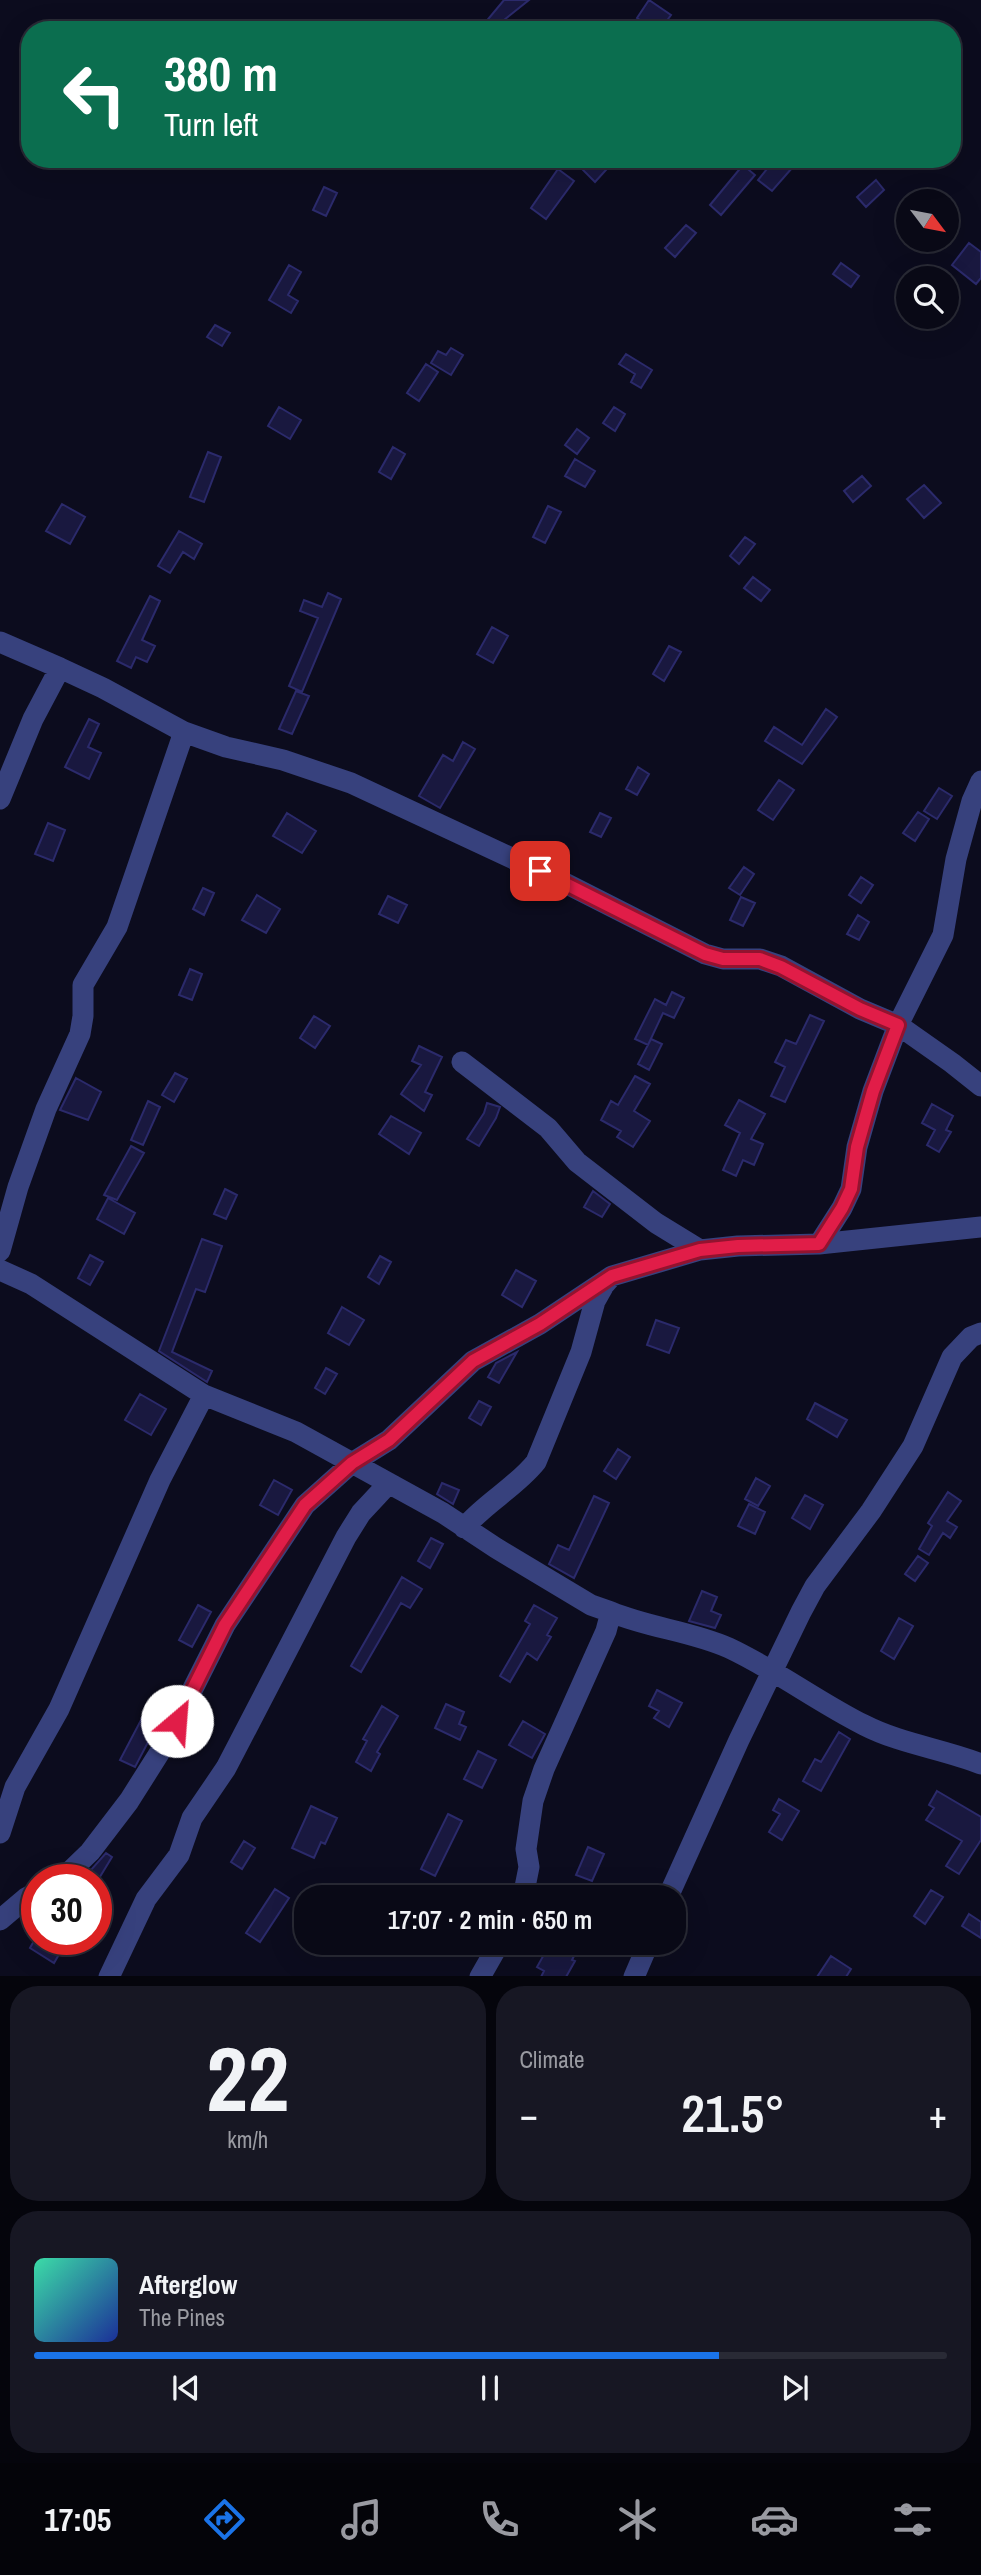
<!DOCTYPE html>
<html lang="en">
<head>
<meta charset="utf-8">
<style>
	:root { --surface:#090916; --page:#171723; --text:#f1f3f6; --muted:#999aa1; --line:#292a35; --accent:#1a73e8 }
	body { margin:0; font-family:"Archivo Narrow",sans-serif; background:var(--page); color:var(--text); height:100vh; display:flex; flex-direction:column; font-size:26px; white-space:nowrap }
	* { box-sizing:border-box; margin:0 }
	p { font-size:23px; color:var(--muted) }
	.icon { flex:none; width:38px; height:38px; fill:none; stroke:currentColor; stroke-width:2; stroke-linecap:round; stroke-linejoin:round }
	.map { position:relative; height:1976px; overflow:hidden }
	.side { display:flex; flex-direction:column; gap:10px; padding:10px; background:#05050c; flex:1 }
	.side>* { flex:none }
	.hud { position:absolute; left:21px; top:21px; width:940px; height:147px; border-radius:28px; box-shadow:0 7px 28px #0002,0 0 0 2px var(--line); background:#0b6e4f; color:#fff; overflow:hidden }
	.needle { width:46px; rotate:122deg }
	.fabs { position:absolute; left:896px; top:189px; display:grid; gap:14px }
	.fabs a { display:grid; place-items:center; width:63px; height:63px; border-radius:50%; background:var(--surface); box-shadow:0 7px 28px #0002,0 0 0 2px var(--line); font-size:35px }
	.speed { position:absolute; left:21px; top:1864px; display:flex; gap:14px; font-size:35px; font-weight:700; text-align:center }
	.speed>* { display:grid; place-content:center; width:91px; height:91px; border-radius:50%; background:var(--surface); box-shadow:0 7px 28px #0002,0 0 0 2px var(--line); line-height:1 }
	.speed .limit { border:10px solid #d22; background:#fff; color:#111 }
	.pin { position:absolute; display:grid; place-items:center; width:60px; height:60px; color:#fff; margin:-30px; border-radius:14px; box-shadow:0 4px 10px #0006 }
	.me { position:absolute; width:77px; margin:-38px; rotate:27deg; stroke-linejoin:round; filter:drop-shadow(0 0 5px #0008) }
	.turn { display:flex; align-items:center; gap:24px; height:147px; padding:0 28px; font-size:32px }
	.turn .icon { width:91px; height:91px; stroke-width:2.5 }
	.turn b { display:block; font-size:49px; line-height:60px }
	.big { font-size:52px; font-weight:600; line-height:1.1 }
	.side .widget { flex:1; display:flex; flex-direction:column; justify-content:center; gap:10px; min-width:0; padding:0 24px; border-radius:28px; background:var(--page) }
	.side .dial { align-items:center; gap:0 }
	.dial b { font-size:91px; line-height:1 }
	.song { display:flex; align-items:center; gap:21px }
	.cover { width:84px; height:84px; border-radius:10px; background:linear-gradient(135deg,hsl(160 70% 55%),hsl(230 70% 35%)) }
	.played { height:7px; border-radius:4px; background:linear-gradient(90deg,var(--accent) 75%,var(--line) 75%) }
	.keys { display:flex; justify-content:space-around; direction:ltr }
	.heat { display:flex; justify-content:space-between; align-items:center; font-size:38px; direction:ltr }
	.side .tiles { flex:1; display:grid; gap:10px; grid-template-columns:1fr 1fr }
	.widget:last-child { grid-column:span 2 }
	.trip { position:absolute; left:294px; top:1885px; width:392px; height:70px; border-radius:28px; background:var(--surface); box-shadow:0 7px 28px #0002,0 0 0 2px var(--line); font-weight:600; line-height:70px; text-align:center }
	.dock { display:flex; height:112px; justify-content:space-around; align-items:center; background:#040409; color:var(--muted) }
	.dock .icon { width:49px; height:49px }
	.dock .active { color:var(--accent) }
	.dock b { font-size:32px; color:var(--text) }
	.map>svg:first-child { display:block }
	.building { fill:#19183f; stroke:#2b2a6b; stroke-width:2 }
	.lines { fill:none; stroke-linecap:round; stroke-linejoin:round }
	.minor { stroke:#37417d; stroke-width:21 }
	.route-casing { stroke:#92132f; stroke-width:18 }
	.route { stroke:#e11d48; stroke-width:12 }
</style>
</head>
<body>
<div class="map">
<svg width="981" height="1977" viewBox="0 0 981 1977">
	<rect width="100%" height="100%" fill="#0c0c1e"/>
	<path class="building" d="M504 0H529L504 20 507 22 501 30H479Z
		M649 0 671 15 660 30H654L637 18Z
		M592 159H616L595 182 583 170Z
		M775 159H781L792 168 772 191 758 180Z
		M743 165 755 175 721 215 710 205Z
		M558 169 574 181 546 219 531 208Z
		M876 180 884 190 866 207 857 197Z
		M324 187 337 193 326 216 313 210Z
		M686 225 696 233 675 257 665 248Z
		M969 243 981 252V278L976 284 952 265Z
		M841 263 859 276 851 287 833 274Z
		M289 265 301 272 288 295 298 301 291 313 269 300Z
		M215 325 230 333 222 346 207 337Z
		M451 348 463 355 451 375 431 363 438 351 446 355Z
		M626 354 652 370 641 388 631 382 635 374 619 364Z
		M426 364 438 372 419 401 407 393Z
		M279 407 301 420 290 439 268 426Z
		M614 407 625 414 615 431 603 423Z
		M577 429 589 438 577 454 565 445Z
		M393 447 405 454 391 479 379 472Z
		M208 452 221 457 204 502 190 497Z
		M575 459 595 471 585 487 565 476Z
		M862 476 871 486 853 502 844 491Z
		M924 485 941 503 924 518 907 499Z
		M62 504 85 517 70 544 46 531Z
		M548 506 561 512 545 543 533 537Z
		M179 531 202 544 194 559 183 552 170 573 158 566Z
		M745 537 755 544 739 564 730 556Z
		M753 577 770 590 761 601 744 588Z
		M328 593 341 599 302 692 289 686 318 618 300 611 304 600 322 607Z
		M150 596 160 601 142 640 155 646 147 662 136 657 131 668 117 661Z
		M492 627 508 636 493 663 477 654Z
		M669 646 681 652 664 681 653 674Z
		M296 691 309 696 292 734 279 729Z
		M826 709 837 717 802 764 765 741 774 727 802 745Z
		M89 719 99 724 88 747 101 753 89 779 65 767Z
		M463 742 475 749 440 808 419 796 443 755 453 761Z
		M638 767 649 774 637 795 626 789Z
		M779 780 794 790 773 820 758 810Z
		M939 788 952 796 937 819 924 811Z
		M918 812 929 819 915 841 903 833Z
		M287 813 316 831 302 853 273 836Z
		M600 813 611 818 601 837 590 832Z
		M48 823 65 830 53 861 35 854Z
		M744 867 754 874 740 895 729 888Z
		M861 877 873 885 861 903 849 895Z
		M203 888 214 893 204 915 193 909Z
		M257 895 280 909 266 933 242 920Z
		M388 896 407 905 398 923 379 914Z
		M741 897 755 903 743 926 730 920Z
		M858 915 869 922 859 940 847 934Z
		M190 969 202 974 192 1000 179 995Z
		M672 992 684 998 674 1018 663 1013 648 1045 635 1039 655 999 666 1005Z
		M810 1015 824 1021 785 1102 771 1096 785 1067 775 1062 786 1040 796 1044Z
		M314 1016 330 1026 315 1048 300 1038Z
		M651 1039 662 1044 649 1070 638 1064Z
		M419 1046 442 1057 425 1092 432 1095 424 1111 401 1094 421 1065 412 1061Z
		M175 1073 187 1079 174 1102 162 1095Z
		M635 1076 650 1084 634 1111 650 1121 633 1147 617 1137 621 1131 601 1120 611 1101 618 1105Z
		M76 1078 101 1092 88 1120 60 1110Z
		M739 1100 765 1114 751 1139 763 1144 754 1165 743 1160 736 1176 723 1170 740 1133 725 1125Z
		M148 1101 160 1107 143 1145 131 1140Z
		M487 1103 500 1107 496 1118 479 1146 467 1139 484 1113Z
		M932 1104 953 1116 946 1130 951 1132 939 1152 927 1145 935 1130 922 1123Z
		M391 1116 421 1133 409 1154 379 1134Z
		M131 1146 144 1153 117 1200 104 1195Z
		M225 1189 237 1195 226 1219 214 1214Z
		M593 1191 610 1204 602 1217 584 1207Z
		M108 1198 135 1213 124 1234 97 1219Z
		M202 1239 222 1246 205 1292 196 1289 172 1352 212 1371 207 1382 159 1351Z
		M90 1255 103 1262 90 1285 78 1278Z
		M380 1256 391 1262 379 1284 368 1277Z
		M516 1270 536 1281 522 1307 502 1295Z
		M342 1307 364 1320 349 1345 328 1333Z
		M656 1320 679 1328 669 1353 647 1345Z
		M517 1352 499 1383 488 1377 496 1363Z
		M326 1368 337 1374 325 1394 315 1388Z
		M140 1394 166 1409 151 1435 125 1420Z
		M479 1401 491 1407 481 1425 469 1418Z
		M815 1403 847 1420 837 1437 807 1419Z
		M618 1449 630 1457 616 1479 604 1471Z
		M756 1478 770 1486 758 1506 745 1499Z
		M274 1480 292 1490 278 1515 260 1505Z
		M442 1483 459 1490 453 1504 437 1494Z
		M948 1492 961 1501 947 1521 957 1527 950 1538 943 1533 929 1555 919 1549 932 1526 928 1523Z
		M805 1495 823 1505 810 1529 792 1518Z
		M594 1496 609 1503 574 1578 549 1564 558 1545 569 1550Z
		M749 1504 765 1512 755 1534 738 1526Z
		M431 1538 443 1544 430 1568 418 1561Z
		M918 1556 928 1563 915 1581 905 1574Z
		M402 1577 422 1589 410 1608 401 1603 361 1672 351 1666Z
		M702 1591 717 1597 711 1611 721 1615 715 1628 689 1621Z
		M198 1605 211 1612 192 1647 179 1640Z
		M534 1605 557 1618 547 1635 551 1637 537 1660 527 1653 510 1682 500 1676 530 1624 525 1621Z
		M899 1618 913 1626 894 1659 881 1651Z
		M657 1690 682 1703 669 1727 654 1718 659 1711 649 1706Z
		M151 1701 166 1708 135 1767 120 1760Z
		M446 1704 464 1712 459 1724 466 1727 460 1740 435 1728Z
		M382 1706 398 1716 377 1752 380 1754 371 1771 356 1762 367 1741 363 1739Z
		M523 1721 545 1734 532 1758 509 1745Z
		M839 1732 850 1739 821 1791 803 1781 815 1759 821 1762Z
		M478 1751 496 1760 482 1788 464 1779Z
		M937 1791 981 1817V1840L959 1874 946 1866 962 1841 926 1820 934 1808 929 1805Z
		M779 1799 799 1811 782 1840 769 1832 780 1814 773 1810Z
		M311 1806 337 1818 325 1844 321 1842 314 1858 292 1848Z
		M448 1814 462 1821 435 1876 421 1869Z
		M244 1841 255 1848 242 1869 231 1862Z
		M588 1847 604 1854 592 1881 576 1875Z
		M106 1853 112 1857 98 1880H82Z
		M275 1889 289 1898 260 1942 246 1933Z
		M931 1890 943 1897 925 1924 914 1916Z
		M969 1914 981 1922V1938L962 1926Z
		M35 1939H68L54 1963 30 1948Z
		M551 1942H581L572 1960 575 1961 566 1977H541L544 1971 537 1967Z
		M831 1956 851 1969 846 1977H817Z"/>
	<g class="lines">
		<path class="minor" d="M0 642 60 668
			M0 799 33 719 60 668 103 688 184 732 226 747 283 760 351 783 563 882 705 954 723 959H760L781 966 860 1009 898 1025 952 1063 981 1086
			M462 1062 548 1128 577 1162 656 1223 700 1250
			M819 1244 842 1208 851 1189 857 1147 873 1091 898 1025 943 935 956 859 972 801 981 781
			M0 1251 18 1187 46 1109 80 1034 83 1016V985L117 927 184 732
			M0 1270 31 1284 204 1395 296 1432 443 1513 496 1548 591 1605 611 1612 606 1631 544 1769 533 1801 526 1849 529 1867 523 1897
			M464 1528C486 1502 515 1488 536 1462L581 1352 595 1301 604 1285 612 1276 700 1250 738 1246 819 1244 981 1227
			M611 1612C649 1628 691 1631 729 1648 776 1670 818 1702 864 1725 901 1744 943 1749 981 1764
			M0 1833 15 1787 59 1709 160 1480 204 1395
			M61 1880 90 1852 129 1801 165 1744 225 1625 305 1505 352 1463 389 1440 473 1361 540 1324 612 1276
			M668 1897 739 1740 801 1612 815 1586 871 1511 913 1446 952 1357 971 1337 981 1333
			M0 1920 26 1898 37 1892
			M109 1977 146 1899 179 1855 192 1818 226 1768 346 1537 361 1513 388 1484
			M480 1977 500 1942
			M634 1977 649 1942"/>
	</g>
	<g class="lines">
		<defs>
			<path id="route" d="M177 1721 225 1625 305 1505 352 1463 389 1440 473 1361 540 1324 612 1276 700 1250 738 1246 819 1244 842 1208 851 1189 857 1147 873 1091 898 1025 860 1009 781 967 760 959H723L705 954 540 871"/>
		</defs>
		<use href="#route" class="route-casing"/>
		<use href="#route" class="route"/>
	</g>
</svg>
<div class="fabs">
<a><svg class="needle" viewBox="-14 -14 28 28"><path d="M0-13l5 13h-10z" fill="#e53935"/><path d="M0 13l5-13h-10z" fill="#999aa1"/></svg></a>
<a><svg class="icon" aria-label="search" viewBox="0 0 24 24"><circle cx="10" cy="10" r="6"/><path d="M15 15l6 6"/></svg></a>
</div>
<div class="speed"><div class="limit">30</div></div>
<div class="pin" style="left:540px;top:871px;background:#d93025"><svg class="icon" aria-label="arrive" viewBox="0 0 24 24"><path d="M6 21V4h12l-3 4 3 4H6"/></svg></div>
<svg class="me" style="left:177px;top:1721px" viewBox="-20 -20 40 40"><circle r="19" fill="#fff"/><path d="M0-13L10 11 0 6-10 11z" fill="#e11d48"/></svg>
<div class="trip">17:07 · 2 min · 650 m</div>
<div class="hud">
<div class="turn"><svg class="icon" aria-label="left" viewBox="0 0 24 24"><path d="M17 20v-9H6M10 6l-5 5 5 5"/></svg><div><b>380 m</b>Turn left</div></div>
</div>
</div>
<section class="side">
<div class="tiles">
<div class="widget dial"><b>22</b><p>km/h</p></div>
<div class="widget"><p>Climate</p>
<div class="heat"><a>−</a><b class="big">21.5°</b><a>+</a></div>
</div>
<div class="widget">
<div class="song"><i class="cover"></i><div><b>Afterglow</b><p>The Pines</p></div></div>
<div class="played"></div>
<div class="keys"><svg class="icon" aria-label="previous" viewBox="0 0 24 24"><path d="M18 5L8 12l10 7zM5 5v14"/></svg><svg class="icon" aria-label="pause" viewBox="0 0 24 24"><path d="M8 5v14M16 5v14"/></svg><svg class="icon" aria-label="next" viewBox="0 0 24 24"><path d="M6 5l10 7-10 7zM19 5v14"/></svg></div>
</div>
</div>
</section>
<nav class="dock">
<b>17:05</b>
<svg class="icon active" aria-label="directions" viewBox="0 0 24 24"><path d="M12 3l9 9-9 9-9-9zM9 14v-3h6M13 9l2 2-2 2"/></svg>
<svg class="icon" aria-label="music" viewBox="0 0 24 24"><path d="M9 18V5l10-2v13"/><circle cx="6" cy="18" r="3"/><circle cx="16" cy="16" r="3"/></svg>
<svg class="icon" aria-label="phone" viewBox="0 0 24 24"><path d="M5 4h4l2 5-3 2q2 4 5 5l2-3 5 2v4C11 20 4 13 5 4z"/></svg>
<svg class="icon" aria-label="climate" viewBox="0 0 24 24"><path d="M12 3v18M4 7l16 10M4 17L20 7"/></svg>
<svg class="icon" aria-label="car" viewBox="0 0 24 24"><path d="M5 17H2v-5l4-1 3-4h7l3 4 3 1v5h-3M9 17h6M6 11h13"/><circle cx="7" cy="17" r="2"/><circle cx="17" cy="17" r="2"/></svg>
<svg class="icon" aria-label="filters" viewBox="0 0 24 24"><path d="M4 7h16M4 17h16"/><circle cx="9" cy="7" r="2"/><circle cx="15" cy="17" r="2"/></svg>
</nav>
</body>
</html>
